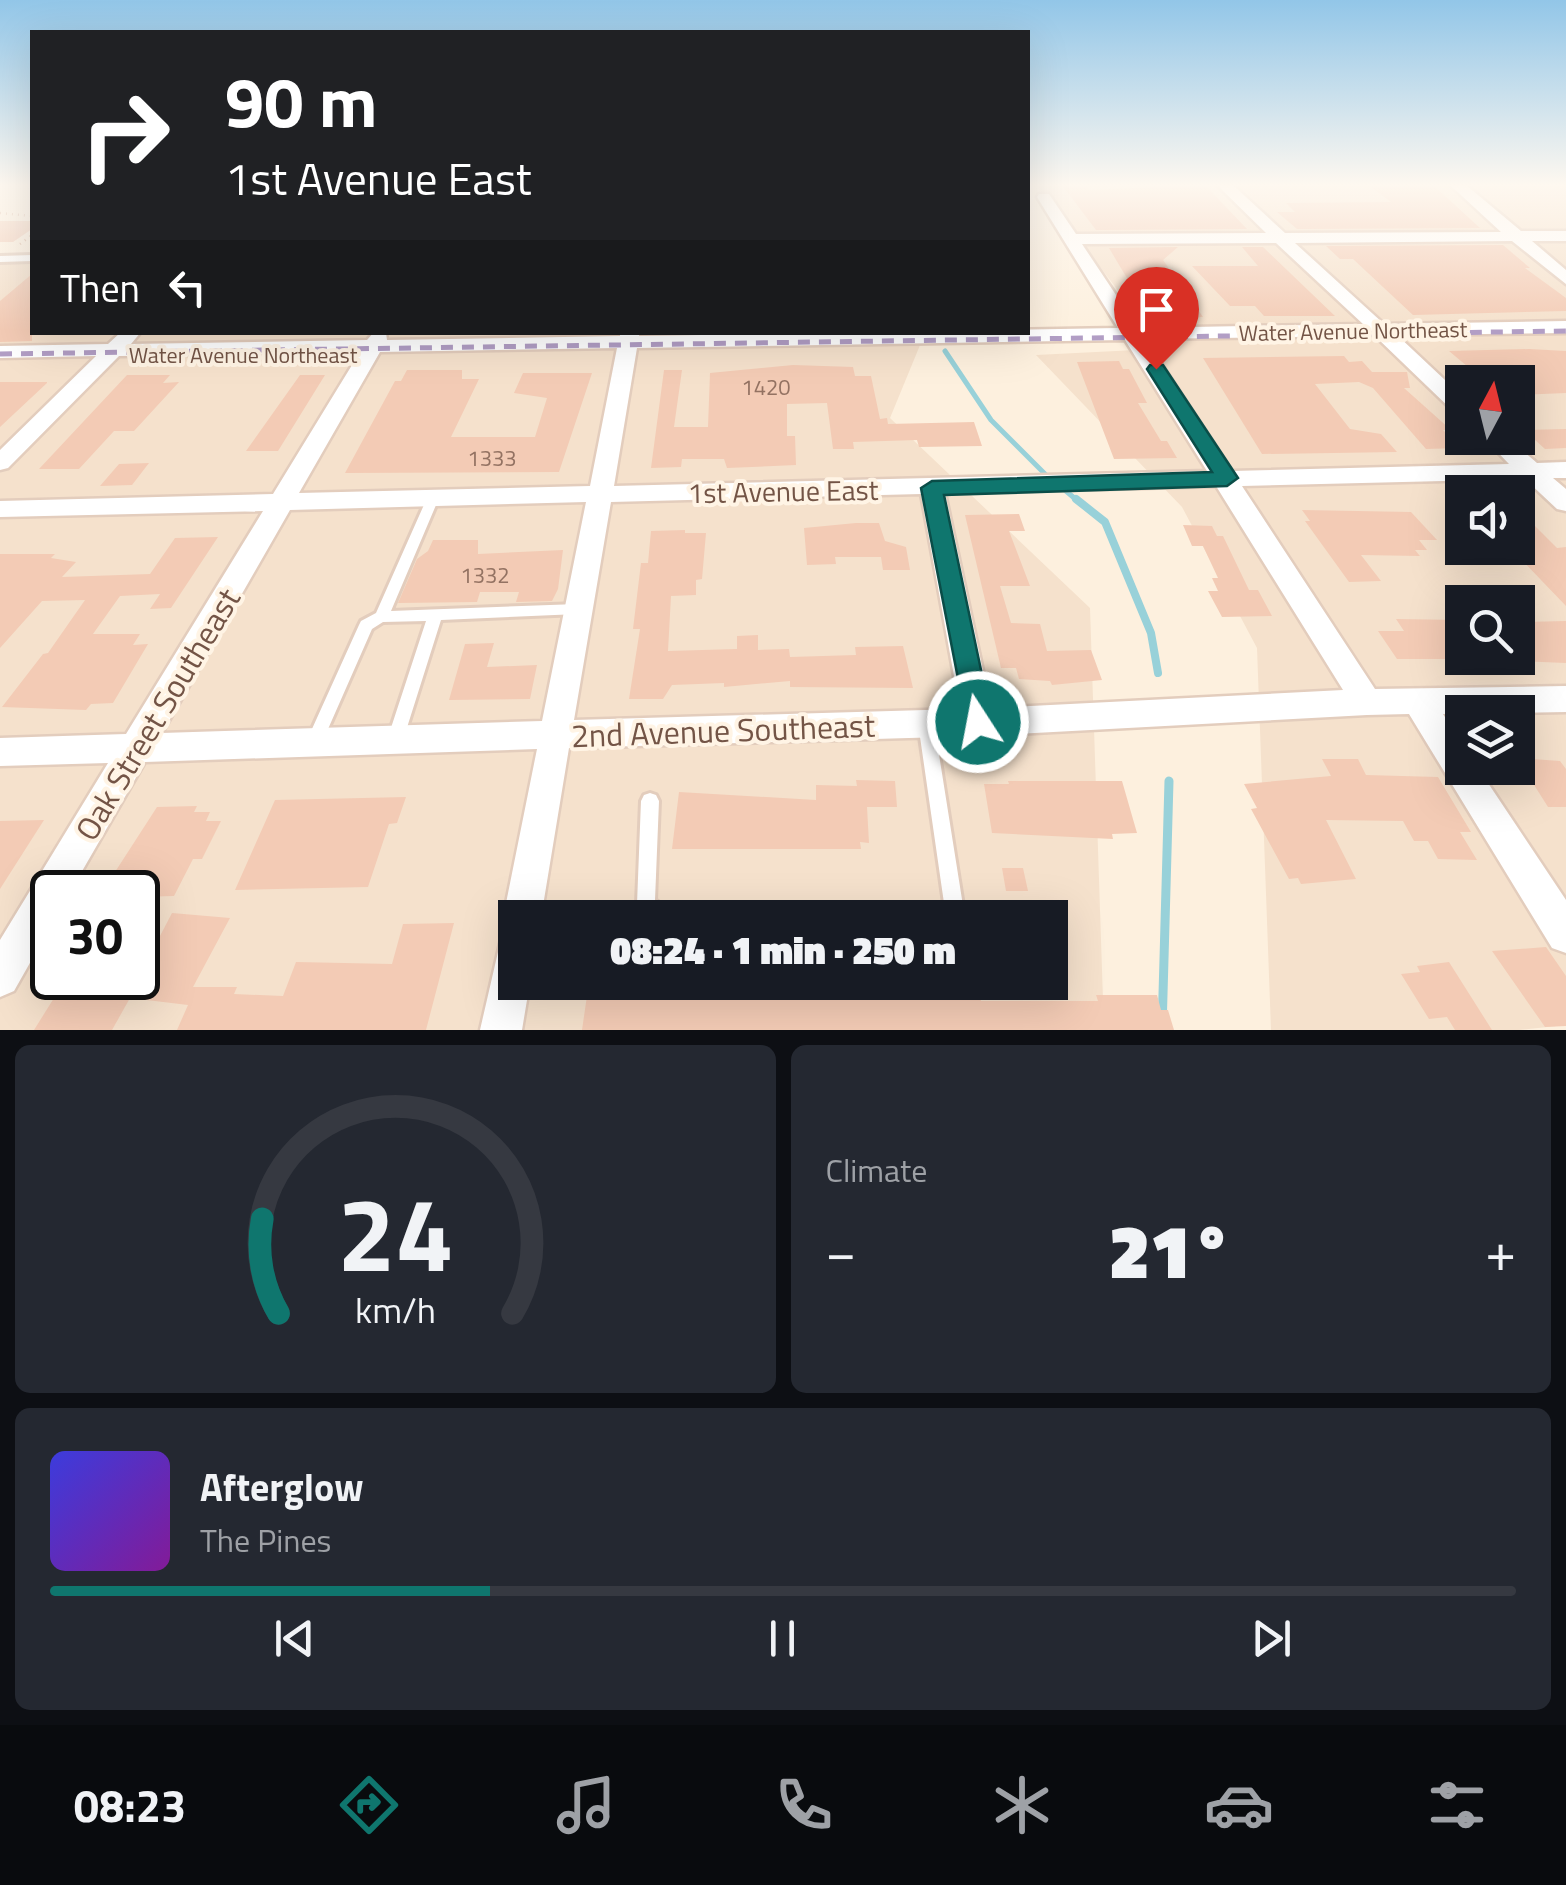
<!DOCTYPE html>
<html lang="en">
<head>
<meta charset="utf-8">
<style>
	:root { --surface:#171b24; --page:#242831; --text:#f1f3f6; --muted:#9ea1a6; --line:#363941; --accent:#0f766e }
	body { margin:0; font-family:"Titillium Web",sans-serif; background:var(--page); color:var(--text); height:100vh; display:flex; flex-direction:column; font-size:38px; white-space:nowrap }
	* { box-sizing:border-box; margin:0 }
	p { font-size:32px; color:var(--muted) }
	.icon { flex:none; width:55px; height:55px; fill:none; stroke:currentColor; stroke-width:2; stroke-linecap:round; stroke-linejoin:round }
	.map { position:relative; height:1030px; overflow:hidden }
	.sheet { display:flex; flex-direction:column; gap:15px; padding:15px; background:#0d0f14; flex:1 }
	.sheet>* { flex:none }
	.hud { position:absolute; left:30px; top:30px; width:1000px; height:305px; border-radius:0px; box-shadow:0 10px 40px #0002; background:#202124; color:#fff; overflow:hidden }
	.needle { width:65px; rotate:7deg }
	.controls { position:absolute; left:1445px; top:365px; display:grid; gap:20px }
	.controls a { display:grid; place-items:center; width:90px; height:90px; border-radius:0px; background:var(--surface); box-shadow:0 10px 40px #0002; font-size:50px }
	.speed { position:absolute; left:30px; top:870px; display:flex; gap:20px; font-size:50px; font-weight:700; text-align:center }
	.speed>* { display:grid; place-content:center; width:130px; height:130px; border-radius:50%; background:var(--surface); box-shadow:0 10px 40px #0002; line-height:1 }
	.speed .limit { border:5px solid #111; border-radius:15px; background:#fff; color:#111 }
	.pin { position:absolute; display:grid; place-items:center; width:85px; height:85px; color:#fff; margin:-102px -42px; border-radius:50% 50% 50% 0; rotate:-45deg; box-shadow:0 0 10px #0007 }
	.pin .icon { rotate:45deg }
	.me { position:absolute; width:110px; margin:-55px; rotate:349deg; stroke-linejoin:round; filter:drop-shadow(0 0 8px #0008) }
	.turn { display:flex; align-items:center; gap:35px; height:210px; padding:0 30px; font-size:45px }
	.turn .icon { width:130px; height:130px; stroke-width:2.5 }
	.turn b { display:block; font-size:70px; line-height:85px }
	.then { display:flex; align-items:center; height:95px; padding:0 30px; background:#0003; gap:20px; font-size:38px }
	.big { font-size:75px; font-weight:800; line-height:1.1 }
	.sheet .card { flex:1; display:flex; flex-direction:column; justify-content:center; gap:15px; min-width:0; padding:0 35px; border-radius:15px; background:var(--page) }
	.sheet .dial { align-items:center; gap:0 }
	.dial svg { height:260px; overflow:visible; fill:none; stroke:var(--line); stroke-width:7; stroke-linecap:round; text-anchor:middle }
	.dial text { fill:var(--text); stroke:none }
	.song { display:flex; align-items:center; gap:30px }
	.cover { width:120px; height:120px; border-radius:15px; background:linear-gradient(135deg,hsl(240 70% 55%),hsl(290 70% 35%)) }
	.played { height:10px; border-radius:5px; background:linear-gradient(90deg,var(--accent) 30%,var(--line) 30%) }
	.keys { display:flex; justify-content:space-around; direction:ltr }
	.heat { display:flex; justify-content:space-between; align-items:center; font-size:55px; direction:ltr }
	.sheet .tiles { flex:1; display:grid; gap:15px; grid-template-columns:1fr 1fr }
	.card:last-child { grid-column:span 2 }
	.trip { position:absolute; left:498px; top:900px; width:570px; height:100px; border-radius:0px; background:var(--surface); box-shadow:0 10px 40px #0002; font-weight:800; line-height:100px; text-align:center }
	.tab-bar { display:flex; height:160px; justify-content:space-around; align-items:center; background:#090b0e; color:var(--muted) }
	.tab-bar .icon { width:70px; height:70px }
	.tab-bar .current { color:var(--accent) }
	.tab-bar b { font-size:45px; color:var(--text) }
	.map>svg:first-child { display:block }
	.residential { fill:#f5e1cc; fill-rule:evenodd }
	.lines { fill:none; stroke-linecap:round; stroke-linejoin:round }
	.stream-far2 { stroke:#98d1d9; stroke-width:5 }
	.stream-far1 { stroke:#98d1d9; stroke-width:8 }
	.stream { stroke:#98d1d9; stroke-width:9 }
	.building { fill:#f3cbb5 }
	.lane-casing { stroke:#e3cdbd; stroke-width:6 }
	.street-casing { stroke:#e3cdbd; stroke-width:5 }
	.path { stroke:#d8af98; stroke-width:2.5; stroke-dasharray:1 5; stroke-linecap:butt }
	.lane { fill:#fff; fill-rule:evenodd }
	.street { fill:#fff; fill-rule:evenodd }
	.rail { stroke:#b29ec5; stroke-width:5; stroke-dasharray:12 9; stroke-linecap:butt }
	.route { fill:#0f766e; stroke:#0a4d48; stroke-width:2.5 }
	.labels { text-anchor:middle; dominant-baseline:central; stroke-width:8; stroke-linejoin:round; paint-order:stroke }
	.far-street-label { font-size:22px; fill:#735446; stroke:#fff4e5 }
	.number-label { font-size:22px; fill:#937262 }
	.street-label { font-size:28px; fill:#735446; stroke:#fff4e5 }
	.near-street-label { font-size:32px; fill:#735446; stroke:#fff4e5 }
</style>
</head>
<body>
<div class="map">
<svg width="1566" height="1030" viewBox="0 0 1566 1030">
	<rect width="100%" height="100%" fill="#fdf0de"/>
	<path class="residential" d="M1036 185H1566V1025L1519 1030H1271L1257 648 1182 507 1036 355 1156 349 1114 285ZM1462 382H1518V438H1462ZM1462 492H1518V548H1462ZM1462 602H1518V658H1462ZM1462 712H1518V768H1462Z
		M0 263H32V332L925 333 890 418 1090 608 1104 1030H0ZM52 892H138V978H52ZM515 918H1050V982H515Z"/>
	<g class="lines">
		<path class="stream-far2" d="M945 351 991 420 1050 479
			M1060 486 1079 502"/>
		<path class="stream-far1" d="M1076 499 1105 522 1151 633 1158 673"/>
		<path class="stream" d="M1162 1030 1169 781"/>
	</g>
	<path class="building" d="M1062 185H1086L1089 190 1205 185 1247 229 1096 230Z
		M1368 185H1433L1480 228 1297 229 1277 212H1295L1286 203 1391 202Z
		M0 221H32V229L13 242H0Z
		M1503 245 1530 268H1525L1566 298V311L1413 315 1353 259H1340L1326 246Z
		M1178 247 1163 260 1203 317 1162 319 1145 293 1134 290 1109 248Z
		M1242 247H1263L1335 316H1264L1255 306H1230L1192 266H1258Z
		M32 274V341L0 342V301Z
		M1529 349 1566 351V393L1518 395V382H1486L1449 351Z
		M1344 356 1349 362 1362 361 1372 372H1407L1410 388H1404L1451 430H1443L1460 448 1426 449 1373 388 1359 382 1315 384 1350 429 1381 434 1397 452 1262 454 1203 358Z
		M1119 361 1123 369H1129L1147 403H1138L1161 441H1167L1177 458 1114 459 1077 362Z
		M793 365 853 367 855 376H871L880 419 887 418 888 424 974 422 982 446 919 447 917 440 853 442 854 449H833L827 403 787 404V436H795L796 465 727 468 724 459H682L681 467 651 468 664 370H682L674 427H708L710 373Z
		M407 370H462V379H479L451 437H535L547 398 514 393 523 373H592L559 472 345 473 395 381H401Z
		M127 375H170L163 383 179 382 134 431H114L79 469H39Z
		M300 375H325L278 451H246Z
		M0 382H47V383L0 427Z
		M1566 429V448L1545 449 1524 430Z
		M149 463 132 485 100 486 119 464Z
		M1302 510 1411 512 1437 540H1419L1427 550H1415L1420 556 1361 555 1381 581 1349 582 1305 521H1310Z
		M1019 514 1025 531H1009L1030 586H1000L1011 623 1040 624 1047 651 1091 650 1102 680 1052 685 1050 681 1019 679 1016 668H1001L965 515Z
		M1518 522H1531L1557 548 1566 547V606L1518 556Z
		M856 523H879L885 541 906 547 910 570H883L881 557H835L836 564 807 565 804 528Z
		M1183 525 1212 526 1217 536H1223L1249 590H1258L1272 616 1222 617 1208 591H1218L1212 578H1218L1203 546H1192Z
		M685 530V533H706L702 579 696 580V595L671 596 668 651 737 649V636L758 635V650L789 649 790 657 856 655 855 647 903 646 913 688 790 687V681L724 687V683L672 685 663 699H629L640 629H633L641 563H648L651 531Z
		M218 537 171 608 150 609 160 594 120 596 93 634H140L133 645 148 644 113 703 91 704 86 710 2 707 43 654 48 653 85 600 42 601 0 648V554H55L51 558 76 562 62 577 150 574 175 538Z
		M433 540H478V554L563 550 558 589 552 601 516 602 519 592H480L477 602 398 603 417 559 428 551Z
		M1396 619 1462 620V659H1397L1378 631H1404Z
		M1566 621V663L1518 661V622Z
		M494 643 487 667 537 665 530 699 449 700 465 644Z
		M1322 759H1358L1366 775 1438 777 1471 832H1460L1477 860 1438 859 1428 841H1414L1403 821 1326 820 1356 879 1301 884 1298 878 1289 879 1251 809 1257 808 1244 784 1331 776Z
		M1532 759 1560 761 1566 769V807H1548L1524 769H1531L1526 762H1534Z
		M856 780 895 781 897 807H867L869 843 860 842 861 849H672L679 792 816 800V785L857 786Z
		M1008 781H1122L1137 833 1112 834 1113 839 992 833 984 784H1009Z
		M406 797 397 823 389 824 368 887 235 890 275 800Z
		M197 806 194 812H210L206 821H221L202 859H193L174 896 138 897V892H126L137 871 115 872 157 807Z
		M44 820 0 889V821Z
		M1002 868H1023L1028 891H1006Z
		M172 913 230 918 193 987H237L234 994 283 996 296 962 392 964 403 924 454 923 426 1030H177L188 1005 130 998 112 1030H34L54 998 77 1000 91 978H138Z
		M1546 947 1566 976V1026L1545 1027 1492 951Z
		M1449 962 1492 1030H1455L1447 1017 1429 1019 1401 974 1420 972 1417 966Z
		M589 982 714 988V998L929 996 928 992 980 993 981 1001H1098L1096 995H1157L1161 1010H1168L1174 1030H582Z"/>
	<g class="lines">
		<defs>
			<path id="lane" d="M32 255V261L0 262V256Z
				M433 494 439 498 391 611 578 604 583 605 585 609 583 613 578 614 441 620 404 737 402 742 396 744 390 742 388 737 426 621 383 622 372 629 321 745 315 747 309 745 307 740 359 625 361 621 376 613 427 498Z
				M926 716 932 718 934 723 964 912 962 918H649L639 911 637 904 641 801 644 795 650 793 656 795 659 801 655 900 665 907 944 903 918 723 920 718Z"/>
			<path id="street" d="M1217 185H1233L1285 233 1501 232 1450 185H1466L1521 231H1566V241H1532L1566 270V284L1512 241 1295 243 1384 324 1566 321V333L1397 335 1462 396V413L1454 412 1375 336 1145 339 1232 471 1509 464 1484 438H1508L1537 463 1566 462V478H1553L1566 489V511L1557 509 1525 479 1242 486 1375 689 1566 686V712L1443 714 1462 744V768H1478L1566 900V953L1552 948 1409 714 1367 715 978 736 569 748 541 918H515V982H530L522 1030H480L501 939 515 934 509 931 503 918 537 749 145 762 70 892H52V924L14 991 0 997V940L108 763 0 766V738L126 734 263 511 0 517V501L273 494 360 352 119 356 8 468 0 470V450L96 356 0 358V346L108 344 121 332H141L131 344 367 340 374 332 386 333 387 340 620 336V332H640L639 336 1118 328 1037 197 1039 194H1049L1076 234 1266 233ZM1276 243 1363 324 1138 328 1082 244ZM1125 340 1207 471 614 486 637 348ZM617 348 590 486 299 493 380 352ZM1216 486 1343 690 991 708 945 493ZM921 494 960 709 574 720 611 502ZM586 502 542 721 162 733 290 510Z"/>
		</defs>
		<use href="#lane" class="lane-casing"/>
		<use href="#street" class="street-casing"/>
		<path class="path" d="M0 213 32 216
			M20 244 32 235"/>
		<use href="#lane" class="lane"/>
		<use href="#street" class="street"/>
		<path class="rail" d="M0 354 1566 331"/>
	</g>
	<linearGradient id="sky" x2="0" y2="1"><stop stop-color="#92c6e8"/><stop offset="0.56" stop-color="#fef8f0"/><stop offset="1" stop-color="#fef8f0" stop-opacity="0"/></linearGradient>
	<rect width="1566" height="330" fill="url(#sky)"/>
	<path class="route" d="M1150 365H1163L1238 478 1227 486 944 495 992 722 988 730 978 734 968 730 921 488 932 481 1212 472 1147 369Z"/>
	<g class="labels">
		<g class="far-street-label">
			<text transform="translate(1353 331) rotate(-1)">Water Avenue Northeast</text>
			<text x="243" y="355">Water Avenue Northeast</text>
		</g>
		<g class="number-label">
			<text x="766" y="387">1420</text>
			<text x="492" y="458">1333</text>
			<text x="485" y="575">1332</text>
		</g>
		<g class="street-label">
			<text transform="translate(783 491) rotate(-1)">1st Avenue East</text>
		</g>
		<g class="near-street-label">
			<text transform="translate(157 714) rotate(-59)">Oak Street Southeast</text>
			<text transform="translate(723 730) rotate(-2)">2nd Avenue Southeast</text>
		</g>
	</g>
</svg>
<div class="controls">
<a><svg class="needle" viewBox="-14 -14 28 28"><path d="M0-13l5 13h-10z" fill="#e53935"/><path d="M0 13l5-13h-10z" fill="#9ea1a6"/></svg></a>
<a><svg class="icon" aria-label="sound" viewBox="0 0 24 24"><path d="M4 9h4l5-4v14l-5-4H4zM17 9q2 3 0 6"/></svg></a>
<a><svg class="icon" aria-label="search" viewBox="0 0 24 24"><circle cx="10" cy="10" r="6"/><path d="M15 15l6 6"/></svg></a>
<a><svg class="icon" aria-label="layers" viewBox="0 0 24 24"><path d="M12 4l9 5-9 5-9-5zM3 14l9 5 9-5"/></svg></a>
</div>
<div class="speed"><div class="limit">30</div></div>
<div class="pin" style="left:1156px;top:369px;background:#d93025"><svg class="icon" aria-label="arrive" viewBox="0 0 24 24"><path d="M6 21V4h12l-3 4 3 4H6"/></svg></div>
<svg class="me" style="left:978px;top:722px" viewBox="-20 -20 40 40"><circle r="17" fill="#0f766e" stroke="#fff" stroke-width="3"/><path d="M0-11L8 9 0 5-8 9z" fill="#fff"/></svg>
<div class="trip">08:24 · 1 min · 250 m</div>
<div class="hud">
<div class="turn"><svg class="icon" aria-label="right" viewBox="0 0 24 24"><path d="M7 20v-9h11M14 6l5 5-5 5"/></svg><div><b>90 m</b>1st Avenue East</div></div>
<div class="then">Then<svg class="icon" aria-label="left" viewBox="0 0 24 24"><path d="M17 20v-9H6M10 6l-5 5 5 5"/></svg></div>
</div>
</div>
<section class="sheet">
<div class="tiles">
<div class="card dial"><svg viewBox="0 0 100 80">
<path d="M14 69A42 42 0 1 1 86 69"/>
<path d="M14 69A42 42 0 0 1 9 40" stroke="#0f766e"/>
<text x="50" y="56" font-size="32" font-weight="700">24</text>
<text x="50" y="72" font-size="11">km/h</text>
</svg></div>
<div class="card"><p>Climate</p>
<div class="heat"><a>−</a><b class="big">21°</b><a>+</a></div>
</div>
<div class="card">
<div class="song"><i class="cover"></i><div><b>Afterglow</b><p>The Pines</p></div></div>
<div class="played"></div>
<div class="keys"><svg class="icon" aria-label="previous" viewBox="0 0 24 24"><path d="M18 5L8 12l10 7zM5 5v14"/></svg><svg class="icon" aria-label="pause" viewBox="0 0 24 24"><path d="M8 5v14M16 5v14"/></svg><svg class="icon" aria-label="next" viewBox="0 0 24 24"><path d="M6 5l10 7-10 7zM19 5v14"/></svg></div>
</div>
</div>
</section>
<nav class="tab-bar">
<b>08:23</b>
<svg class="icon current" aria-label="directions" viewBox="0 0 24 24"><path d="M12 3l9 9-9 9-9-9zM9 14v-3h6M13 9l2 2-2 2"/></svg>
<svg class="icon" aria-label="music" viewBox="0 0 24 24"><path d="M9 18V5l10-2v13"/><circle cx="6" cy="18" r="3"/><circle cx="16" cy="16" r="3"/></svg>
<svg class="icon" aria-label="phone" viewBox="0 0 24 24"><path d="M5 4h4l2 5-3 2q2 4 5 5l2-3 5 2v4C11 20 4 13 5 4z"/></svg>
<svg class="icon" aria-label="climate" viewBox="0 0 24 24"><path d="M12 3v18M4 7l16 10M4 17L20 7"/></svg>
<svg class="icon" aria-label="car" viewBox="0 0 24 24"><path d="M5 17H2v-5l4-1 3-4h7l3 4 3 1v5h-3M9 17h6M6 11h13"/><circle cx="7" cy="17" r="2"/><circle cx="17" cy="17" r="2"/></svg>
<svg class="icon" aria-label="filters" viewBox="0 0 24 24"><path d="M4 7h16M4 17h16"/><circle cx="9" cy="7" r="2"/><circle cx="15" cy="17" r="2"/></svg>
</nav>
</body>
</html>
